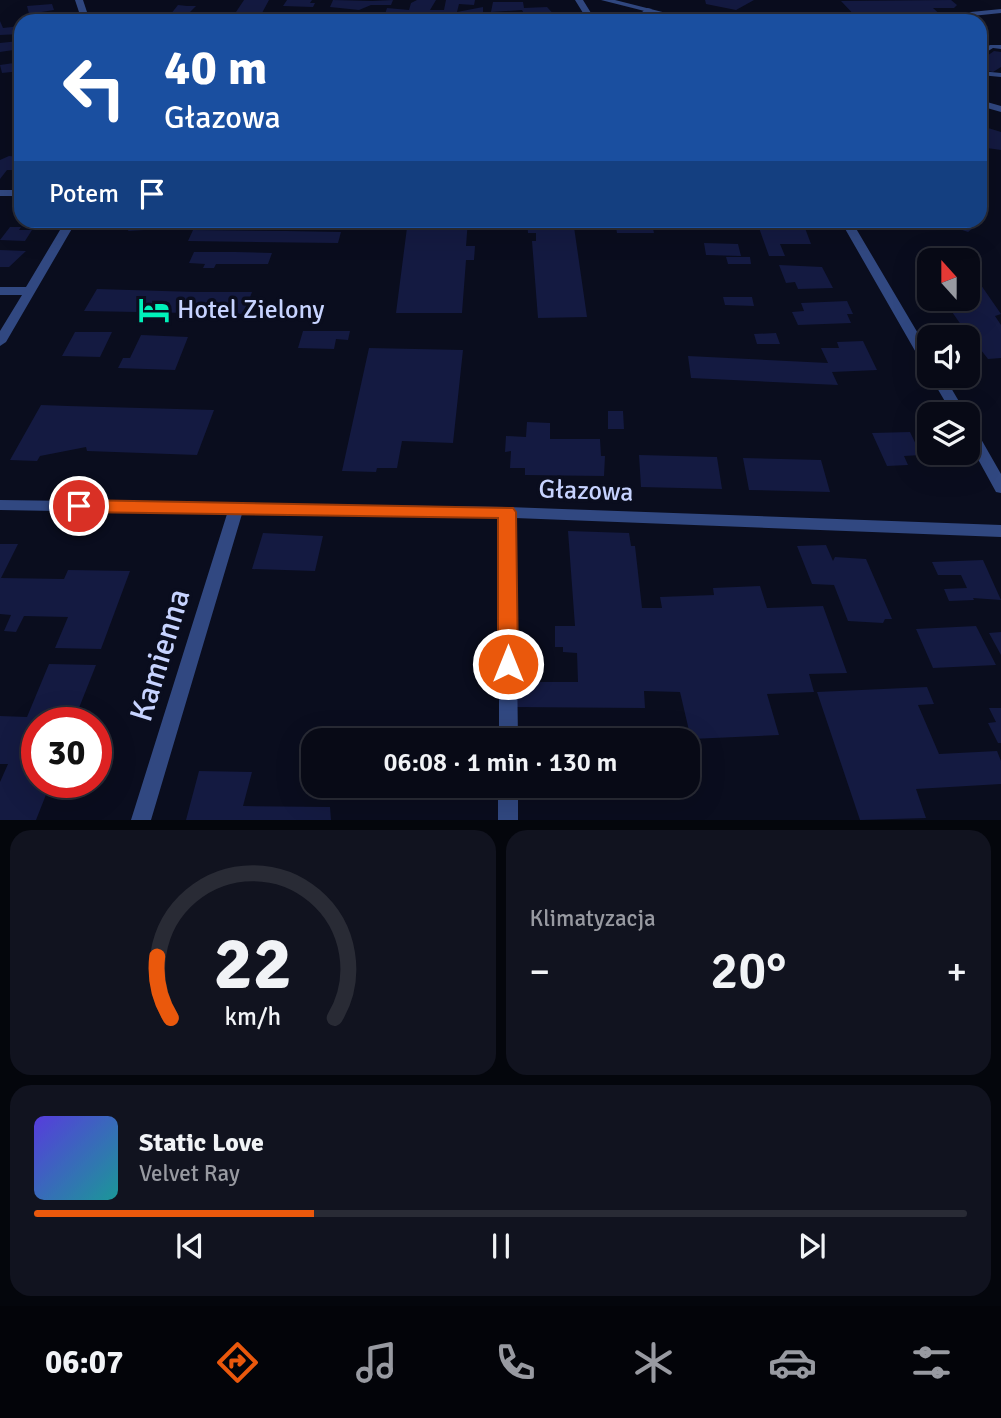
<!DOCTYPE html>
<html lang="pl">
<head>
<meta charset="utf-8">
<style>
	:root { --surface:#080a16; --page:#11131f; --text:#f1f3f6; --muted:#989aa1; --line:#292b35; --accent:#ea580c }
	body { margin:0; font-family:Signika,sans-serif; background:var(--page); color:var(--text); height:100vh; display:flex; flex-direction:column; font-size:26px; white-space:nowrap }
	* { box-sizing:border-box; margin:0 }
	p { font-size:23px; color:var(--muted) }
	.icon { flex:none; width:38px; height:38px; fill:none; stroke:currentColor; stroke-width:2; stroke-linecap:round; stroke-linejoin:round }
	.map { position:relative; height:820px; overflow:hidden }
	.sheet { display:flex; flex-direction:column; gap:10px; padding:10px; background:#04060c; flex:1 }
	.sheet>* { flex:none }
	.top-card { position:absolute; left:14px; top:14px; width:973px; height:214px; border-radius:21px; box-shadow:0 7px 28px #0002,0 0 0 2px var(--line); background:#1a4fa0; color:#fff; overflow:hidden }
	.needle { width:46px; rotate:339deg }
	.controls { position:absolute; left:917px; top:248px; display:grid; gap:14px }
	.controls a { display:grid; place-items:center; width:63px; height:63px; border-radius:14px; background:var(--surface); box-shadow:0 7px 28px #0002,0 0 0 2px var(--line); font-size:35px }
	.speed { position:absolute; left:21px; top:707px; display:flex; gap:14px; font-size:35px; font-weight:700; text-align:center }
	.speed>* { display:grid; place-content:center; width:91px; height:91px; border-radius:50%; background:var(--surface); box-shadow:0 7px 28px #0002,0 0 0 2px var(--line); line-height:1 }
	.speed .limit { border:10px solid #d22; background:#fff; color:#111 }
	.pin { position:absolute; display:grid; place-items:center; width:60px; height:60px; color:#fff; margin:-30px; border:4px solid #fff; border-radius:50%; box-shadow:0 2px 7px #0007 }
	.me { position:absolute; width:77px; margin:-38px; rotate:0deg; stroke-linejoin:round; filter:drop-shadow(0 0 5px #0008) }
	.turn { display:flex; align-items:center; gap:24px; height:147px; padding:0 35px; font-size:32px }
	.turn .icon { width:91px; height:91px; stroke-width:2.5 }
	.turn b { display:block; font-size:49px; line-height:60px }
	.then { display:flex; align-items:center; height:66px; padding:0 35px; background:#0003; gap:14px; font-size:26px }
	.big { font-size:52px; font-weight:600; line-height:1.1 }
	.sheet .widget { flex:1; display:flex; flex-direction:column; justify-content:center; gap:10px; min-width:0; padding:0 24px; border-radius:21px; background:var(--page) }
	.sheet .dial { align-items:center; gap:0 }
	.dial svg { height:182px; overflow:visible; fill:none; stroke:var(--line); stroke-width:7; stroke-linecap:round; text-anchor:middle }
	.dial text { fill:var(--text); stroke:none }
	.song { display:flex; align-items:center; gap:21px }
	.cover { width:84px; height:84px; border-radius:10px; background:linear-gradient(135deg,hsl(250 70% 55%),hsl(180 70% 35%)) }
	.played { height:7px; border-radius:4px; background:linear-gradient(90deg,var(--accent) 30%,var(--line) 30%) }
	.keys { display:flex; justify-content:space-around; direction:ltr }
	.heat { display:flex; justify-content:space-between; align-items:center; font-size:38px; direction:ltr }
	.sheet .tiles { flex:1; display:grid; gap:10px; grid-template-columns:1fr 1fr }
	.widget:last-child { grid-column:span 2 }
	.trip { position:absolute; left:301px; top:728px; width:399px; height:70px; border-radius:21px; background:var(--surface); box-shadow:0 7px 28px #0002,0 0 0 2px var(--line); font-weight:600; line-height:70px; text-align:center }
	.dock { display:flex; height:112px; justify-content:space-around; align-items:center; background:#030409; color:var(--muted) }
	.dock .icon { width:49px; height:49px }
	.dock .selected { color:var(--accent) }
	.dock b { font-size:32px; color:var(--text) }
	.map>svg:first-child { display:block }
	.building { fill:#141a41 }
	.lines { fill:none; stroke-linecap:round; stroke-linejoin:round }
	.service { fill:#314881; fill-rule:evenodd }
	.minor { fill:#314881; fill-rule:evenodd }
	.tertiary { fill:#314881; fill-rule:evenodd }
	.route { fill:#ea580c; stroke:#983908; stroke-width:2 }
	.labels { text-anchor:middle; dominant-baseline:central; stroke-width:7; stroke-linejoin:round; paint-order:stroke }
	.poi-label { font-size:26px; fill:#c7d3ff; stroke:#0a0d1e; text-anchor:start }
	.street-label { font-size:26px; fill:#c7d3ff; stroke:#0a0d1e }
	.near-street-label { font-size:32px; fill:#c7d3ff; stroke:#0a0d1e }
</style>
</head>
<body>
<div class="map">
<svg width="1001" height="820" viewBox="0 0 1001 820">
	<rect width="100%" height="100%" fill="#0a0d1e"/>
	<path class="building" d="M244 0H269L262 13 236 12Z
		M287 0H312L310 3H315L313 7 283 6Z
		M333 0 372 1 393 0 391 5H371L359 10 330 7Z
		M417 0H436L430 10H444L446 0H475L474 5 459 4 457 12 483 7V21H441L442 16 400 15 398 20H383L387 8 409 10 411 3Z
		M705 0H754L736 10 706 4Z
		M951 0 957 5 954 8H933L944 18 867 21H860L841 1Z
		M493 2H523L524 8 547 7 557 18H572L573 20 528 21 522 10 491 12Z
		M52 4 54 10 29 14 27 6Z
		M178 5 187 6H196L186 16 170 15Z
		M126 15 167 17 168 20 112 21 110 16Z
		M191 15 205 16H217L213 21H186Z
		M0 21 3 28 21 26V34L0 35Z
		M19 41 20 49 0 52V43Z
		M994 51 1001 52V67L993 72 980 69V61Z
		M21 62V71L2 73 0 65Z
		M988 128 1001 132V150L980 147V135Z
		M9 156 21 157V162L15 170H7L0 179V160Z
		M980 217 984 219 968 232 936 221 980 220Z
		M133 220H180L177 228 128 231Z
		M408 220H468L466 246H475L474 260H466L462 313H396Z
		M527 220H573L587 317 538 318 532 241H536V233H528Z
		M615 220H651L654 233H617Z
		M758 225 805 228 811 244H780L785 256H769Z
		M10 227H21L19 230H32L25 241 0 240Z
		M193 230 286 231 341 232 338 243 188 241Z
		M704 243 738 244 741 256 706 255Z
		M0 250 26 251 9 267H0Z
		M194 252H235L272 253 268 264H216L214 268H203L205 264 189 263Z
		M726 257H750L751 264H728Z
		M779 265 822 267 833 288 798 289 795 282 786 283Z
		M974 275 1001 314 995 316 1001 325V358L988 359 981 350 976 348 972 343 976 341 970 332H966L950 309H955L948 299H968V276Z
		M97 289 196 292H252L244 314 84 311Z
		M723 297H752L754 306 725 305Z
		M847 301 853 314H847L851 323 798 325 792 312 804 311 801 303Z
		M303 331H350L348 340 336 339 334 349 298 348Z
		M75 332H112L100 357 62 356Z
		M776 333 780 344H757L754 334Z
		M141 335 188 337 175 370 118 368 123 358H130Z
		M863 341 877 370 832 372 838 385 691 378 688 356 828 363 821 348H839L837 342Z
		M369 348 463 350 453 443 402 441 397 468H377L376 472 342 471Z
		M41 405 68 406 214 410 197 455 87 451 86 447 40 456 37 461 10 460Z
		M608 411H623L624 429H608Z
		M527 422 550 423V439H600L601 456H605L604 476 525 475V468H510L511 451 505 452 506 436 526 437Z
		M910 432 921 455 904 456 908 465 887 466 872 433Z
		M639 455 717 457 722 489 641 487Z
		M743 458 821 460 830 492 749 490Z
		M568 531 629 533 631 546H635L642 608H662L660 597 714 595 713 588 760 586 767 608 823 606 847 673 809 674 814 692 767 694 779 735 691 739 680 692 644 691 645 708 512 707V682H578L577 653 563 652V647H555V626H575Z
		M263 533 323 536 315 571 252 569Z
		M0 544H18L1 578 64 579 68 570 130 571 101 649 55 648 68 617 24 616 16 632 4 631 11 615 0 614Z
		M826 545 833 561 835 557 866 559 892 619H885L883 623 848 621 834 585 812 584 797 546Z
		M983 560 1001 600 973 598 974 600 949 601 944 589 967 588 961 575H938L932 562Z
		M976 626 996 665 933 668 916 629Z
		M1001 632V655L989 633Z
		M49 664 96 665 73 723H37V782H51L36 820H0V782L8 764H0V716L27 717Z
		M927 687 934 704 918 705 939 754 997 751 1001 761V784L916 789 926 818 860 820 817 692Z
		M989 708H1001V743H998L988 723 996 722Z
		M199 771 252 772 243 806 330 807 331 820H186Z"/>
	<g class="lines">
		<path class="service" d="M647 8 652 9 638 21H631Z
			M1001 9V13L972 16 961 21H953L971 12Z
			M739 12 769 20 770 21C761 21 745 15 739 16 732 17 729 21 721 21Z
			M990 45H1001V49L993 48 980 56V51Z
			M980 71 1001 73V77L980 75Z"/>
		<path class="minor" d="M75 0H83L90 21H82Z
			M575 0H583L596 21H588Z
			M0 190H21V196H0Z
			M66 220H77L6 342 0 346V331L22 295H0V287H26Z
			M840 220H851L929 352V367L922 363Z
			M930 376H944L967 415H953Z
			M968 423 973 425 1001 474V493L996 492 968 441Z
			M0 500 507 507 1001 525V537L515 518 518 740H499V517L242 514 151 820H131L227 514 0 510Z
			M498 786H518V820H498Z"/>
		<path class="tertiary" d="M601 0H615L698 21H684Z
			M980 100 1001 106V112L980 106Z"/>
	</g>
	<path class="route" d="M79 500 513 508 516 512 518 664 515 670H500L498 664V518L79 512 70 506Z"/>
	<defs>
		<symbol id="hotel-bare" viewBox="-9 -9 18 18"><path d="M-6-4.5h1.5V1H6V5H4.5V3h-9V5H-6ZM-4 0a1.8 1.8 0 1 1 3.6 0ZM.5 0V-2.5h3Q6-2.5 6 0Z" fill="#00f2ba" stroke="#0a0d1e" stroke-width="2.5" paint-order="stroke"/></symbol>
	</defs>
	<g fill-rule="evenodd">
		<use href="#hotel-bare" x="132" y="288" width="44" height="44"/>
	</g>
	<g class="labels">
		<g class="poi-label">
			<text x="177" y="310">Hotel Zielony</text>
		</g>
		<g class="street-label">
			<text transform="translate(586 491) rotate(2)">Głazowa</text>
		</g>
		<g class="near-street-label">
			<text transform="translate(160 655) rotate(-73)">Kamienna</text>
		</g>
	</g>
</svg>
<div class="controls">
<a><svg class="needle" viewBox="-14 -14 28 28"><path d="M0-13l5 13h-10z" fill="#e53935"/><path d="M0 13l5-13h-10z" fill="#989aa1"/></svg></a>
<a><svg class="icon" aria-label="sound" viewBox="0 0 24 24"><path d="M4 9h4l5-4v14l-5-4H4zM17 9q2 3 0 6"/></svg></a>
<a><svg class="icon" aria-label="layers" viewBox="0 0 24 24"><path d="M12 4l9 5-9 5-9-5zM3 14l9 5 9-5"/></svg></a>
</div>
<div class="speed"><div class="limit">30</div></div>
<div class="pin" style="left:79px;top:506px;background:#d93025"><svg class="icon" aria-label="arrive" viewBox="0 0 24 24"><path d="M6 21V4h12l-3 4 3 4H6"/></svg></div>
<svg class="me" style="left:508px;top:664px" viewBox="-20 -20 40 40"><circle r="17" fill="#ea580c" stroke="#fff" stroke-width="3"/><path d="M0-11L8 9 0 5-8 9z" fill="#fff"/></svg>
<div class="trip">06:08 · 1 min · 130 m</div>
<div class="top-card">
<div class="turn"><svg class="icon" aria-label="left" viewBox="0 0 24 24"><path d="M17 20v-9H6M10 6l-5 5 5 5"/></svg><div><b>40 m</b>Głazowa</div></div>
<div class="then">Potem<svg class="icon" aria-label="arrive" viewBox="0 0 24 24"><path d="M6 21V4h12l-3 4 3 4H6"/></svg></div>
</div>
</div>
<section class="sheet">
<div class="tiles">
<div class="widget dial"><svg viewBox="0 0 100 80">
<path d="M14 69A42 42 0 1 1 86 69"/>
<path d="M14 69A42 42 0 0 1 8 42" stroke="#ea580c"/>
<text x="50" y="56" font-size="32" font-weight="700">22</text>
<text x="50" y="72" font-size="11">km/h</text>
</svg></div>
<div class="widget"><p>Klimatyzacja</p>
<div class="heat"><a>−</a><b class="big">20°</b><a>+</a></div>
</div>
<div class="widget">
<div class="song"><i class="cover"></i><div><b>Static Love</b><p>Velvet Ray</p></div></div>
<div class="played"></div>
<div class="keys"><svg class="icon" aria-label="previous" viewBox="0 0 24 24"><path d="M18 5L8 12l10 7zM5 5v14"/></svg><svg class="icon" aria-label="pause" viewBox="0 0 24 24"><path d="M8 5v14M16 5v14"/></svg><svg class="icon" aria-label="next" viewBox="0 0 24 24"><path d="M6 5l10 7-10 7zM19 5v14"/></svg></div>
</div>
</div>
</section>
<nav class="dock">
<b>06:07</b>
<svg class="icon selected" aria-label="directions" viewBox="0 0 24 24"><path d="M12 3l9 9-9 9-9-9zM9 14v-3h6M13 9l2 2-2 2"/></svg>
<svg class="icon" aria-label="music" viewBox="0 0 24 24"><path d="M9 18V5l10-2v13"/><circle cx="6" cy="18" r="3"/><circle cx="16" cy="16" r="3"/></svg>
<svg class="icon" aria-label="phone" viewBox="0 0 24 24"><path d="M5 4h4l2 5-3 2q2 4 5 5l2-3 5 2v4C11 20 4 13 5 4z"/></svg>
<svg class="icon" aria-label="climate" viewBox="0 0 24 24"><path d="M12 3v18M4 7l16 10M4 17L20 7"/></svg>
<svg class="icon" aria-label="car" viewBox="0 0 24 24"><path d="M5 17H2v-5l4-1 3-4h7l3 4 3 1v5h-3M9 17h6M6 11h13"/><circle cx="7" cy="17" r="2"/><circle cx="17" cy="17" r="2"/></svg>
<svg class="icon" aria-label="filters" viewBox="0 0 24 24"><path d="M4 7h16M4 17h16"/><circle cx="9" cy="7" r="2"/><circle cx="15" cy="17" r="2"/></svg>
</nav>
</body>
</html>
